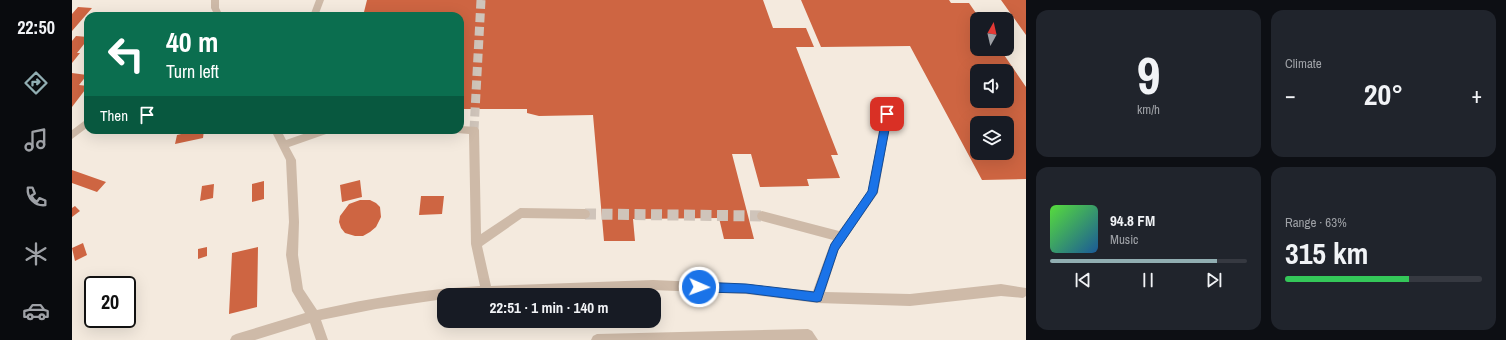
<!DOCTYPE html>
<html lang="en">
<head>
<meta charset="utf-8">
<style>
	:root { --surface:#171b24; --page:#20242c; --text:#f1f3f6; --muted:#9ea1a6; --line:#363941; --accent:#91aeb2 }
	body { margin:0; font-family:"Archivo Narrow",sans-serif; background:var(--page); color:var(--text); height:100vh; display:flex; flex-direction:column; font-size:15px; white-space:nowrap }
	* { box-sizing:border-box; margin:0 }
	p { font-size:13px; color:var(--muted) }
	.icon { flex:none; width:22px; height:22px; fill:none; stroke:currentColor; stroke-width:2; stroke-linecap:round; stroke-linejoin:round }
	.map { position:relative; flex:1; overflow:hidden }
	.drawer { display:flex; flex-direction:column; gap:10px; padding:10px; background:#0d0f14; width:480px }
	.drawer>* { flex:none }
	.hud { position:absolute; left:12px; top:12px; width:380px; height:122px; border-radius:12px; box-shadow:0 4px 16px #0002; background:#0b6e4f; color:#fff; overflow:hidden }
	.needle { width:26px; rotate:8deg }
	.fabs { position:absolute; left:898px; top:12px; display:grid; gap:8px }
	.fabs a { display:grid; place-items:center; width:44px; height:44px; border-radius:8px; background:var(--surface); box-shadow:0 4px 16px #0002; font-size:20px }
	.speed { position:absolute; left:12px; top:276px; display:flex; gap:8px; font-size:20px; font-weight:700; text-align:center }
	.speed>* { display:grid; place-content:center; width:52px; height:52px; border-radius:50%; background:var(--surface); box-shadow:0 4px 16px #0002; line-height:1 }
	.speed .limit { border:2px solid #111; border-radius:6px; background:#fff; color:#111 }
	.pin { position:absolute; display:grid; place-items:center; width:34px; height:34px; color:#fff; margin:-17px; border-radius:8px; box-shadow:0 2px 6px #0006 }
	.me { position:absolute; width:44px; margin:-22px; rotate:92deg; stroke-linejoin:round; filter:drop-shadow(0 0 3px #0008) }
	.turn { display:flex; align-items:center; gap:14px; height:84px; padding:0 16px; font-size:18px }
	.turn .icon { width:52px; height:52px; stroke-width:2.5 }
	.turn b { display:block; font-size:28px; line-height:34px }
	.then { display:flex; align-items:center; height:38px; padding:0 16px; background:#0003; gap:8px; font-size:15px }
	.big { font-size:30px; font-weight:800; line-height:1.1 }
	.drawer .tile { flex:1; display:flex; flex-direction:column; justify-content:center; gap:6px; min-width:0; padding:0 14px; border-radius:12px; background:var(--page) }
	.drawer .dial { align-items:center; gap:0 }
	.dial b { font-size:52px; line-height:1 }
	.song { display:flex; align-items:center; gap:12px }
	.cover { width:48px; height:48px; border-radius:6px; background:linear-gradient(135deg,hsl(110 70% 55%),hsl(210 70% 35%)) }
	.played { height:4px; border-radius:2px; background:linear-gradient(90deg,var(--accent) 85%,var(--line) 85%) }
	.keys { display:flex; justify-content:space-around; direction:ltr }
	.heat { display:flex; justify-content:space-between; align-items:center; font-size:22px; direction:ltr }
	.charge { height:6px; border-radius:3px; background:linear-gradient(90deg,#34c759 63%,var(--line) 0) }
	.drawer .tiles { flex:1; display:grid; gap:10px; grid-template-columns:repeat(2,1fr) }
	.trip { position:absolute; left:365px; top:288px; width:224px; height:40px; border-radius:12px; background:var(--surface); box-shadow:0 4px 16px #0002; font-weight:800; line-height:40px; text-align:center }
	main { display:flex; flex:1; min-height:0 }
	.tab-bar { display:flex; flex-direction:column; width:72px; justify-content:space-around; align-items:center; background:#090b0e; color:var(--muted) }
	.tab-bar .icon { width:28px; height:28px }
	.tab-bar .current { color:var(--accent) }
	.tab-bar b { font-size:18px; color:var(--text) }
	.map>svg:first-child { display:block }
	.building { fill:#ce6542; fill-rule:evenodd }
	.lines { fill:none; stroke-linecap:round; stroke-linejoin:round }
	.minor-tunnel-far1 { stroke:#cfc4ba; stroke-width:9; stroke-dasharray:9 4.5; stroke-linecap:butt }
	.minor-tunnel { stroke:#cfc4ba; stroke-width:11; stroke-dasharray:11 5.5; stroke-linecap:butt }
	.minor { fill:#cebaa8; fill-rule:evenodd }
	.route { fill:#1a73e8; stroke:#114b97 }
</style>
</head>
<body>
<main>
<nav class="tab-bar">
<b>22:50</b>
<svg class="icon current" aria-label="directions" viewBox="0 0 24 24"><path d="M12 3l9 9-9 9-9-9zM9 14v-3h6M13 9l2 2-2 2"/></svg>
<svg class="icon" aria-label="music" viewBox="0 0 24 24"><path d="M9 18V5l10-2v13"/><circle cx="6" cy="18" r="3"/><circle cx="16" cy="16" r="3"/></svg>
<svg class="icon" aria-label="phone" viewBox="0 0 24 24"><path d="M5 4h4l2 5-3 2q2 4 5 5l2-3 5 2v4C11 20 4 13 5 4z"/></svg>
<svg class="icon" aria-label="climate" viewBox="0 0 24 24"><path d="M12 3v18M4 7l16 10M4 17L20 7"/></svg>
<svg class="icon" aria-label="car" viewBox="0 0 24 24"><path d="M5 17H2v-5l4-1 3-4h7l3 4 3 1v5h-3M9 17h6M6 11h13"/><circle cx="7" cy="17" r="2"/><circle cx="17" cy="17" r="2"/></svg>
</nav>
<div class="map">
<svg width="954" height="340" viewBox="0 0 954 340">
	<rect width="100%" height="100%" fill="#f4eade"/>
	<path class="building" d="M295 0H691L701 28H734L742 47H724L766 155H759L768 178 735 179 737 186 688 187 679 154H660L682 239H652L647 218 561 219 563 241H532L521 115 467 116 455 113V109H388V16H291Z
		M729 0H877L879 3H897L908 19H905V49H928L954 87V179L910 180 838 46 749 47ZM905 71H935V101H905ZM905 123H935V153H905Z
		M929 0H954V35Z
		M6 7 20 8 0 31V14Z
		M4 36 16 37V39L5 53H8L0 63V41Z
		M0 73 15 75 7 85 16 86 0 107Z
		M126 130H132L131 138 103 144 105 135Z
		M0 170 34 182 25 192 0 183Z
		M288 180 290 197 270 202 268 185Z
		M192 181V199L180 202V184Z
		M142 184 141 198 128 201 130 186Z
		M349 196H372L370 214 347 215Z
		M288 200H298L304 203 308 207 309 217 304 227 298 232 291 236H283L273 233 269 228 267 222 268 216 277 204Z
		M3 206 8 211 0 217V208Z
		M11 243 15 255 3 261 0 248Z
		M135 247V256L126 259V249Z
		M186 247 185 307 157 314 160 253Z"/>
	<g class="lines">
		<path class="minor-tunnel-far1" d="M402 130 409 0"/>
		<path class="minor-tunnel" d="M513 214 690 216"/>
		<path class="minor" d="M139 0H147V8L151 16H143L139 8Z
			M244 0H252L246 16H238Z
			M815 110 820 114 806 193 767 249 753 292 838 294 929 284 954 288V296L951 298 929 296 838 306 745 303 674 294 581 290 449 295H372V299L304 309 249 320 256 340H244L238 323 183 340H158L160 336 164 334 233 313 220 291 214 255 217 222 214 160 199 130H209L214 140 243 130H259L257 133 217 147 224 160 227 222 226 255 231 289 245 310C299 298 353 289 408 286L399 244 397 134 385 133 383 130H388V126L405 127 407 130 409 234 448 208 513 209 517 211 518 214 517 217 513 219 450 218 410 246 419 286 581 280 674 284 741 291 757 247 761 240 690 221 686 219 685 216 686 213 690 211 767 231 796 192 810 114Z
			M16 118V127L0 139V130Z
			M736 329 740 331 746 340H519L521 336 525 334Z"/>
	</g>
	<path class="route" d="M815 111 820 114 805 193 766 250 749 301 745 302 674 293 627 292 624 290 622 287 624 283 627 282 674 284 742 292 759 244 796 191 811 114Z"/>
</svg>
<div class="fabs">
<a><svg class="needle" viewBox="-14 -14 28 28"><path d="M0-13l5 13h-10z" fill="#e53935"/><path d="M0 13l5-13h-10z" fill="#9ea1a6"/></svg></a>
<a><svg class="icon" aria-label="sound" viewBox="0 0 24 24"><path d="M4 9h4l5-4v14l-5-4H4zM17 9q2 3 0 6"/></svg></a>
<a><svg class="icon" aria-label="layers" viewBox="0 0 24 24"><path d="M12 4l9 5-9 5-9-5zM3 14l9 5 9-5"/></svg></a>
</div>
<div class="speed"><div class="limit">20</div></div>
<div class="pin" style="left:815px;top:114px;background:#d93025"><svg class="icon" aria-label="arrive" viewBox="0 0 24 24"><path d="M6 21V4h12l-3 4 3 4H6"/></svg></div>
<svg class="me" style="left:627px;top:287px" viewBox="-20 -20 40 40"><circle r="17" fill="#1a73e8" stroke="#fff" stroke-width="3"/><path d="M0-11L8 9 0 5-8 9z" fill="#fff"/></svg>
<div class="trip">22:51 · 1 min · 140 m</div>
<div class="hud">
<div class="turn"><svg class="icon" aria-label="left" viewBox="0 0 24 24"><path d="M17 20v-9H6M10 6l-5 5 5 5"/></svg><div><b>40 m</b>Turn left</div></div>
<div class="then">Then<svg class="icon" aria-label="arrive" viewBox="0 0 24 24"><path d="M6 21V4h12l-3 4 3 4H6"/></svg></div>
</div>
</div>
<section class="drawer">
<div class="tiles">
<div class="tile dial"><b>9</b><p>km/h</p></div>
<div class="tile"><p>Climate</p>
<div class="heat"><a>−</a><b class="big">20°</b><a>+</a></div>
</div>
<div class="tile">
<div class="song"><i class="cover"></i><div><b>94.8 FM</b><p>Music</p></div></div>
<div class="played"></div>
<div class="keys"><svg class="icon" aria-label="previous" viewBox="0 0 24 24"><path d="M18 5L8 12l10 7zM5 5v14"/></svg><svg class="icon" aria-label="pause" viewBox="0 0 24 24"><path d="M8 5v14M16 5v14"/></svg><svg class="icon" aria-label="next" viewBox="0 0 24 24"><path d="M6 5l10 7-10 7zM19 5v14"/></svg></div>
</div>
<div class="tile"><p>Range · 63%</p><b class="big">315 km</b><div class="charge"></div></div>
</div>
</section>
</main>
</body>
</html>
